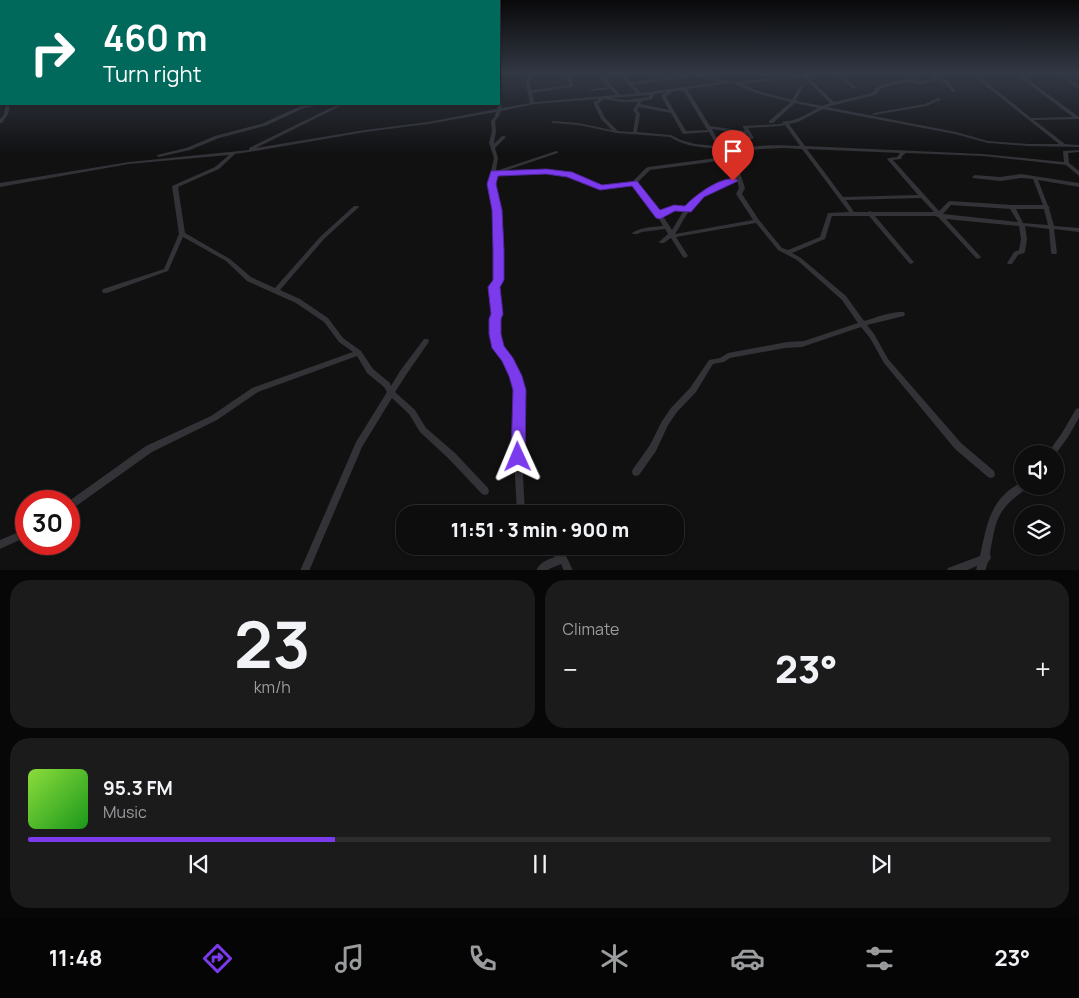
<!DOCTYPE html>
<html lang="en">
<head>
<meta charset="utf-8">
<style>
	:root { --surface:#0d0d0e; --page:#1b1b1c; --text:#f1f3f6; --muted:#9a9c9e; --line:#2d2d2e; --accent:#7c3aed }
	body { margin:0; font-family:Manrope,sans-serif; background:var(--page); color:var(--text); height:100vh; display:flex; flex-direction:column; font-size:19px; white-space:nowrap }
	* { box-sizing:border-box; margin:0 }
	p { font-size:16px; color:var(--muted) }
	.icon { flex:none; width:28px; height:28px; fill:none; stroke:currentColor; stroke-width:2; stroke-linecap:round; stroke-linejoin:round }
	.map { position:relative; height:570px; overflow:hidden }
	.panel { display:flex; flex-direction:column; gap:10px; padding:10px; background:#070708; flex:1 }
	.panel>* { flex:none }
	.hud { position:absolute; left:0px; top:0px; width:500px; height:105px; box-shadow:0 1px 4px #0004,0 0 0 1px var(--line); background:#00695c; color:#fff; overflow:hidden }
	.fabs { position:absolute; left:1014px; top:445px; display:grid; gap:10px }
	.fabs a { display:grid; place-items:center; width:50px; height:50px; border-radius:50%; background:var(--surface); box-shadow:0 1px 4px #0004,0 0 0 1px var(--line); font-size:25px }
	.speed { position:absolute; left:15px; top:490px; display:flex; gap:10px; font-size:25px; font-weight:700; text-align:center }
	.speed>* { display:grid; place-content:center; width:65px; height:65px; border-radius:50%; background:var(--surface); box-shadow:0 1px 4px #0004,0 0 0 1px var(--line); line-height:1 }
	.speed .limit { border:8px solid #d22; background:#fff; color:#111 }
	.pin { position:absolute; display:grid; place-items:center; width:42px; height:42px; color:#fff; margin:-51px -21px; border-radius:50% 50% 50% 0; rotate:-45deg; box-shadow:0 0 5px #0007 }
	.pin .icon { rotate:45deg }
	.me { position:absolute; width:55px; margin:-28px; rotate:359deg; stroke-linejoin:round; filter:drop-shadow(0 0 4px #0008) }
	.turn { display:flex; align-items:center; gap:18px; height:105px; padding:0 20px; font-size:22px }
	.turn .icon { width:65px; height:65px; stroke-width:2.5 }
	.turn b { display:block; font-size:35px; line-height:42px }
	.big { font-size:38px; font-weight:800; line-height:1.1 }
	.panel .card { flex:1; display:flex; flex-direction:column; justify-content:center; gap:8px; min-width:0; padding:0 18px; border-radius:20px; background:var(--page) }
	.panel .dial { align-items:center; gap:0 }
	.dial b { font-size:65px; line-height:1 }
	.song { display:flex; align-items:center; gap:15px }
	.cover { width:60px; height:60px; border-radius:8px; background:linear-gradient(135deg,hsl(90 70% 55%),hsl(120 70% 35%)) }
	.played { height:5px; border-radius:2px; background:linear-gradient(90deg,var(--accent) 30%,var(--line) 30%) }
	.keys { display:flex; justify-content:space-around; direction:ltr }
	.heat { display:flex; justify-content:space-between; align-items:center; font-size:28px; direction:ltr }
	.panel .tiles { flex:1; display:grid; gap:10px; grid-template-columns:1fr 1fr }
	.card:last-child { grid-column:span 2 }
	.trip { position:absolute; left:396px; top:505px; width:288px; height:50px; border-radius:20px; background:var(--surface); box-shadow:0 1px 4px #0004,0 0 0 1px var(--line); font-weight:800; line-height:50px; text-align:center }
	.menu { display:flex; height:80px; justify-content:space-around; align-items:center; background:#050506; color:var(--muted) }
	.menu .icon { width:35px; height:35px }
	.menu .current { color:var(--accent) }
	.menu b { font-size:22px; color:var(--text) }
	.map>svg:first-child { display:block }
	.lines { fill:none; stroke-linecap:round; stroke-linejoin:round }
	.minor { fill:#323237; fill-rule:evenodd }
	.route { fill:#7c3aed; stroke:#51269a }
</style>
</head>
<body>
<div class="map">
<svg width="1079" height="571" viewBox="0 0 1079 571">
	<rect width="100%" height="100%" fill="#111112"/>
	<g class="lines">
		<path class="minor" d="M528 73H532L530 84 531 90 570 85 564 73H568L574 86 572 87 532 93 534 102 616 95 611 89 591 91 590 90 592 89 609 87 604 82H602V80L596 73H600L604 78 610 73H614L607 80 620 95 636 93 618 73H622L631 83 651 80 645 73H649L656 79 689 74 686 73C702 73 718 81 733 81L734 82 732 83 687 89 710 126 745 131 743 127V126L780 124 783 123V121C794 123 808 113 818 108L795 103 773 123H769V121L791 102 756 93 735 84V82L802 75 804 74 806 75 821 73H839L857 88 854 89 834 74 808 77 834 102 872 93C874 91 875 88 878 87 885 83 904 79 912 80L900 73H905L915 79V81L920 82 934 78 932 75 933 74 940 73 937 76 947 81 955 90V92H953L945 83 938 80 920 84 908 82 892 85 880 89 875 95 827 107 956 132 988 141 1028 144H1059L970 73H975L1031 118 1073 117 1014 73H1019L1079 117V119H1078L1034 120 1065 144 1079 145V147L1028 146 988 143 955 134 823 109 798 122 789 124 805 146 983 154 1064 162 1063 152V151L1079 150V152L1068 153 1069 163 1079 171V176L1066 165 983 156 906 153 902 156 901 159 893 160 939 211 948 202 950 201 1012 205H1043L1033 179 1021 178 1000 181 973 178 972 177 975 175 1000 177 1021 174 1079 183V187L1038 180 1048 206 1050 207 1049 208 1054 226 1079 228V232L1054 229 1057 253 1056 254H1052L1051 253 1049 229 1025 226 1027 239 1025 252 1024 253 1018 255 1012 264H1008L1007 263 1014 252 1019 250 1021 239 1019 226 946 219 981 257 978 259 976 258 938 217 935 216H875L913 261 914 262 911 264 909 263 869 216H832L825 239 792 253 801 258 846 296 864 321C877 317 891 311 904 312L905 314 904 316 867 325 874 334 888 359 961 443 994 471 995 474 994 477 991 478 988 477 955 449 884 363 870 338 861 327 802 347 785 348 730 358 724 362 713 364 696 392 677 412 668 425 656 451 639 475 636 476 633 475 632 472 633 469 650 445 662 421 671 408 690 388 709 360 720 358 728 353 771 345 787 342 804 341 858 323 842 300 797 260 778 250 756 223 676 237 688 256 685 258 683 257 671 238 664 243H660L659 242 660 241 668 234 665 229 642 232 637 234H633L632 233C641 227 652 227 663 226L658 217 633 185 600 190 568 175 546 174H495L494 184 500 210 502 250 501 280 497 287 500 313 498 319V334L501 347 509 356 520 376 523 390 522 457 525 514H517L514 457 515 390 512 376 504 360 495 348 492 334V319L494 313 491 287 495 280 496 250 494 210 488 184 494 158 489 143 492 131 491 121 495 116 496 112 428 124 365 132 249 152 235 154 219 169 178 187 185 233 230 259 251 277 275 288 320 237 354 206H358L359 207 358 208 324 239 280 290 300 299 328 318 343 338 361 351 373 369 390 383 391 386 400 371 424 339H428L429 341 428 343 406 375 395 392 415 410 426 428 455 453 488 488 489 491 488 494 485 495 482 494 449 459 420 432 409 414 392 398 362 447 309 571H300L356 442 387 392 384 387 367 373 357 356 258 392 217 420 152 452 72 509 69 510V501L146 446 211 416 252 388 353 352 339 342 324 322 296 303 247 281 226 261 183 237 168 271 107 293H103L102 291 103 289 164 269 179 234 172 186 215 167 229 155 129 164 0 187V183L129 162 249 150V148L339 104H344L256 148 365 130 428 122 497 109 498 104H499V96L501 97 502 108 530 103 526 84ZM694 76 721 82 641 93 633 85ZM804 77 830 103 822 106 797 101 796 100 803 87 801 86 799 87 792 100 758 91 741 84ZM683 90 705 126V127L708 130 686 131 666 97V96L672 93 670 92ZM669 92 662 94V97L669 110 640 104 642 101 652 99 654 95 653 94ZM650 95 649 97 626 100 610 98ZM599 99 597 101H595L593 102 601 119 612 130 578 123 553 121 551 122 553 123 578 125 617 133 670 137C685 147 702 147 719 149L724 157 648 167 646 168 632 182 601 186 569 172 546 170 504 171 558 153V152L556 151 496 171 498 158 495 148 506 137 504 136H502L494 144 496 131 495 121 499 116 501 111 535 104ZM604 99 621 102H638L633 110 636 114 633 132 618 131 605 118 598 104ZM639 107 671 113 683 134 709 132 717 146 695 144 681 140 671 135 637 132 640 114 637 110ZM785 125 800 146C777 145 749 143 728 155L724 149V148L718 139H752L754 138 748 128 780 126ZM712 129 747 134 749 137H716ZM784 148 802 149 849 212 828 213 820 237 788 250 782 248 759 220 742 194 745 188 738 167 730 158C747 148 766 149 784 148ZM807 149 900 153 897 157 889 158 887 159 918 195 843 197ZM726 160 731 164 735 175C719 189 700 188 686 207 676 206 668 206 660 213L637 183 650 170ZM737 179 739 188 736 194 753 220 675 234C683 222 689 207 701 198 712 190 726 188 737 179ZM921 198 934 212H872L870 211 868 212H854L846 200ZM951 205 1010 209 1018 222 943 214ZM1016 209H1044L1048 225 1023 223ZM672 210H684L672 230 663 216 668 212Z
			M1055 73H1060L1064 76 1079 75V77L1067 78 1079 86V89Z
			M938 98H940V100L926 106 874 115 872 114 874 113 925 104Z
			M6 104H10L8 114 2 123H0V119L4 114Z
			M315 104H324L322 105 304 108 265 126 219 138 190 150 159 157 157 156V155L186 148 215 136 261 124 301 106Z
			M1079 408V418L1068 437 1055 455V454H1047L1062 433 1076 409Z
			M1022 482V486H1027L1026 489C1003 506 997 513 992 542 991 548 989 553 991 558L989 561 988 562 985 571H976L977 566 965 571H947L948 568 980 556C987 524 990 498 1022 482Z
			M26 529V537L0 549V540Z
			M538 546C561 546 564 549 573 571H564L561 564 549 569 547 571H536C540 562 547 560 555 557L539 549Z"/>
	</g>
	<linearGradient id="sky" x2="0" y2="1"><stop stop-color="#09090a"/><stop offset="0.48" stop-color="#323844"/><stop offset="1" stop-color="#323844" stop-opacity="0"/></linearGradient>
	<rect width="1079" height="153" fill="url(#sky)"/>
	<path class="route" d="M546 169 572 172 602 185 637 181 660 210 674 205 685 206C695 195 721 176 736 179L738 181 704 197 691 212 675 211 660 219 656 218 632 186 600 190 567 177 546 174 498 176 496 184 502 210 504 250V280L500 287 503 314 501 319V334L504 346 513 358 522 376 526 390 525 457 523 462 518 464 513 462 511 457 513 390 509 376 502 361 492 348 489 334V319L491 314 488 287 493 280V250L492 210 487 184 491 171Z"/>
</svg>
<div class="fabs">
<a><svg class="icon" aria-label="sound" viewBox="0 0 24 24"><path d="M4 9h4l5-4v14l-5-4H4zM17 9q2 3 0 6"/></svg></a>
<a><svg class="icon" aria-label="layers" viewBox="0 0 24 24"><path d="M12 4l9 5-9 5-9-5zM3 14l9 5 9-5"/></svg></a>
</div>
<div class="speed"><div class="limit">30</div></div>
<div class="pin" style="left:733px;top:181px;background:#d93025"><svg class="icon" aria-label="arrive" viewBox="0 0 24 24"><path d="M6 21V4h12l-3 4 3 4H6"/></svg></div>
<svg class="me" style="left:518px;top:457px" viewBox="-20 -20 40 40"><path d="M0-17L14 15 0 8-14 15z" fill="#7c3aed" stroke="#fff" stroke-width="4"/></svg>
<div class="trip">11:51 · 3 min · 900 m</div>
<div class="hud">
<div class="turn"><svg class="icon" aria-label="right" viewBox="0 0 24 24"><path d="M7 20v-9h11M14 6l5 5-5 5"/></svg><div><b>460 m</b>Turn right</div></div>
</div>
</div>
<section class="panel">
<div class="tiles">
<div class="card dial"><b>23</b><p>km/h</p></div>
<div class="card"><p>Climate</p>
<div class="heat"><a>−</a><b class="big">23°</b><a>+</a></div>
</div>
<div class="card">
<div class="song"><i class="cover"></i><div><b>95.3 FM</b><p>Music</p></div></div>
<div class="played"></div>
<div class="keys"><svg class="icon" aria-label="previous" viewBox="0 0 24 24"><path d="M18 5L8 12l10 7zM5 5v14"/></svg><svg class="icon" aria-label="pause" viewBox="0 0 24 24"><path d="M8 5v14M16 5v14"/></svg><svg class="icon" aria-label="next" viewBox="0 0 24 24"><path d="M6 5l10 7-10 7zM19 5v14"/></svg></div>
</div>
</div>
</section>
<nav class="menu">
<b>11:48</b>
<svg class="icon current" aria-label="directions" viewBox="0 0 24 24"><path d="M12 3l9 9-9 9-9-9zM9 14v-3h6M13 9l2 2-2 2"/></svg>
<svg class="icon" aria-label="music" viewBox="0 0 24 24"><path d="M9 18V5l10-2v13"/><circle cx="6" cy="18" r="3"/><circle cx="16" cy="16" r="3"/></svg>
<svg class="icon" aria-label="phone" viewBox="0 0 24 24"><path d="M5 4h4l2 5-3 2q2 4 5 5l2-3 5 2v4C11 20 4 13 5 4z"/></svg>
<svg class="icon" aria-label="climate" viewBox="0 0 24 24"><path d="M12 3v18M4 7l16 10M4 17L20 7"/></svg>
<svg class="icon" aria-label="car" viewBox="0 0 24 24"><path d="M5 17H2v-5l4-1 3-4h7l3 4 3 1v5h-3M9 17h6M6 11h13"/><circle cx="7" cy="17" r="2"/><circle cx="17" cy="17" r="2"/></svg>
<svg class="icon" aria-label="filters" viewBox="0 0 24 24"><path d="M4 7h16M4 17h16"/><circle cx="9" cy="7" r="2"/><circle cx="15" cy="17" r="2"/></svg>
<b>23°</b>
</nav>
</body>
</html>
